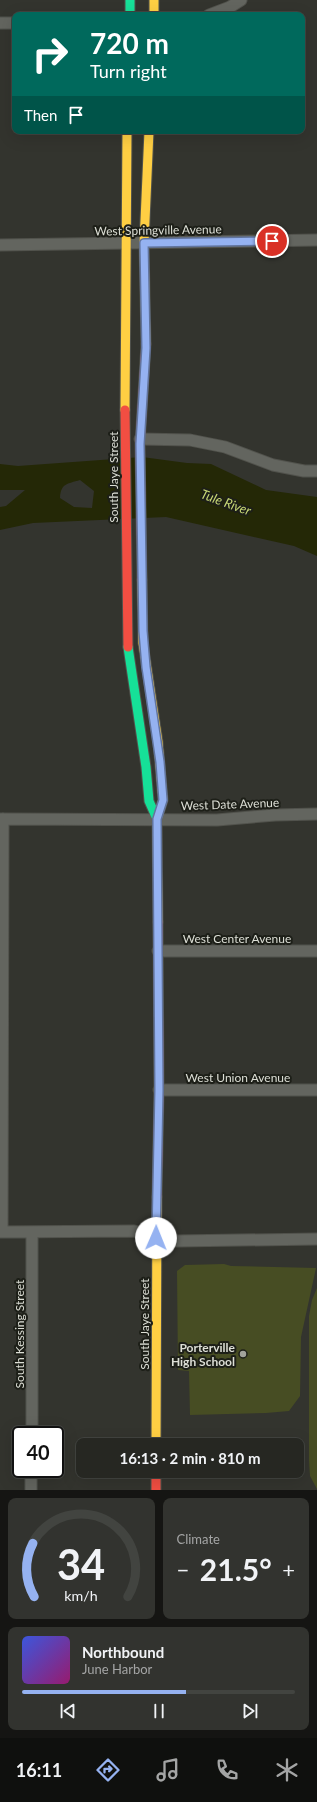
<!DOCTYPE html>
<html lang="en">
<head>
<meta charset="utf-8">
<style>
	:root { --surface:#262722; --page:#32332f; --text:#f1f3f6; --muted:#a4a5a5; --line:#424440; --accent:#95b2f1 }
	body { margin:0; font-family:Lato,sans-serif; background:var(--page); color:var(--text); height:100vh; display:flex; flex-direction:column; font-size:15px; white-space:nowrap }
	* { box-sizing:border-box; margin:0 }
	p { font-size:13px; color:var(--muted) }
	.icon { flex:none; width:22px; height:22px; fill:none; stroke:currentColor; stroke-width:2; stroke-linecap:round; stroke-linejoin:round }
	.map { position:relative; height:1490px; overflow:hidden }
	.drawer { display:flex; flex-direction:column; gap:8px; padding:8px; background:#151513; flex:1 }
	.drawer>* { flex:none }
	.banner { position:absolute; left:12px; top:12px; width:293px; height:122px; border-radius:8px; box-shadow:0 4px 16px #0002,0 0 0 1px var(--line); background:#00695c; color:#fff; overflow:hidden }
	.speed { position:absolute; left:12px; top:1426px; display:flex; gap:8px; font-size:20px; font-weight:700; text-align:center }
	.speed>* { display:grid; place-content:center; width:52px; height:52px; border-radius:50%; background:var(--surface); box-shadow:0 4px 16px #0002,0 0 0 1px var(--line); line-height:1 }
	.speed .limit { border:2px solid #111; border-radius:6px; background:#fff; color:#111 }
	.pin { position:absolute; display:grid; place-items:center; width:34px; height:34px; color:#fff; margin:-17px; border:2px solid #fff; border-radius:50%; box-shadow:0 1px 4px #0007 }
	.me { position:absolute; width:44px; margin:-22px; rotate:1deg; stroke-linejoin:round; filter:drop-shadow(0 0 3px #0008) }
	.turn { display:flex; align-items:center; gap:14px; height:84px; padding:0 12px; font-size:18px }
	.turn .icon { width:52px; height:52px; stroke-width:2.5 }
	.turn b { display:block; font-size:28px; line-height:34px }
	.then { display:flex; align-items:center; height:38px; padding:0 12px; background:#0003; gap:8px; font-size:15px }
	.big { font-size:30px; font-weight:700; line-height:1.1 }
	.drawer .tile { flex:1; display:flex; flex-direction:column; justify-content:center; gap:6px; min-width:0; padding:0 14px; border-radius:8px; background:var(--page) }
	.drawer .dial { align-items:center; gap:0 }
	.dial svg { height:104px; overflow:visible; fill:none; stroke:var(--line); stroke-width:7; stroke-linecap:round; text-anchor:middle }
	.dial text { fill:var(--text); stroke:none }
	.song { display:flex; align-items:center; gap:12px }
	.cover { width:48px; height:48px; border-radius:6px; background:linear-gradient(135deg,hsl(230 70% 55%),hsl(320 70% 35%)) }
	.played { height:4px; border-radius:2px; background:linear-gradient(90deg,var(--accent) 60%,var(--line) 60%) }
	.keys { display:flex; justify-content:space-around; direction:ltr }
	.heat { display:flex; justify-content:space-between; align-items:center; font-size:22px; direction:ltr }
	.drawer .tiles { flex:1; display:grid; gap:8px; grid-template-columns:1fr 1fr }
	.tile:last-child { grid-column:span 2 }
	.trip { position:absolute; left:76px; top:1438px; width:228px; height:40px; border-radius:8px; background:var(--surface); box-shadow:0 4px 16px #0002,0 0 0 1px var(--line); font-weight:700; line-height:40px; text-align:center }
	.dock { display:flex; height:64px; justify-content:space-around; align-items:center; background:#0f100e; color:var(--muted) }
	.dock .icon { width:28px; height:28px }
	.dock .selected { color:var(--accent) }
	.dock b { font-size:18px; color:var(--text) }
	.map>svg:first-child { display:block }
	.green { fill:#474d23 }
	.water { fill:#242806; fill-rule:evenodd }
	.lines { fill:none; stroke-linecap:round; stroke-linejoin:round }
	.street-casing { stroke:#51524c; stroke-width:13 }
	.fast-casing { stroke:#51524c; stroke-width:11 }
	.slow-casing { stroke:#51524c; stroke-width:11 }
	.jam-casing { stroke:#51524c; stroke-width:11 }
	.street { stroke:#63655f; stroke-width:11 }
	.fast { stroke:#16e098; stroke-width:9 }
	.slow { stroke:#ffcf43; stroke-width:9 }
	.jam { stroke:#f24e42; stroke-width:9 }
	.route-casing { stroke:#61749d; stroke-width:10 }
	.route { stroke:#95b2f1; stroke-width:7 }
	.poi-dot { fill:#a2a39b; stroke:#1d1f18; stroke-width:1.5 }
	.labels { text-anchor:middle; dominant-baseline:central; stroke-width:4; stroke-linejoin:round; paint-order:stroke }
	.street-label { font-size:12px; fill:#dddfd6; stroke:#1d1f18 }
	.poi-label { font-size:12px; font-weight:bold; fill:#dddfd6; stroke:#1d1f18; text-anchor:end }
	.water-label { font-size:13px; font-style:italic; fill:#c8d876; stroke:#1d1f18 }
</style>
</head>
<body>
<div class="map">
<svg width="317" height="1490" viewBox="0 0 317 1490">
	<rect width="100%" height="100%" fill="#33342e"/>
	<path class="green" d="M224 1264 231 1266 316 1268 301 1337 300 1396 289 1411 266 1413 190 1415 189 1371 178 1370 177 1271 185 1265Z
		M317 1288V1489L310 1476 309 1461V1316L312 1300Z"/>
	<path class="water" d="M142 457 187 463 211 464 266 490 317 497V556L294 546 166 517 33 523 0 530V507L6 506 25 490H0V464L18 466ZM80 480 94 491 92 508 74 507 60 498C61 483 67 484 80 480Z"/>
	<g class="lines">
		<defs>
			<path id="street" d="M209 15 230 7 241 0
				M0 23H15
				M0 245 317 240
				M140 439 190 440 225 447 273 465 304 471H317
				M0 819 217 820 275 815 317 814
				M158 951H317
				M159 1090H317
				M0 1232 134 1231 156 1238 177 1241 317 1239
				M2 1232 3 819
				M32 1435V1233
				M31 1490V1469"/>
			<path id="fast" d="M130 0V15
				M128 647 146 767 149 801 157 819"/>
			<path id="slow" d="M154 0V15
				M146 344 144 243 149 131
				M125 410 127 131
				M142 580 143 643 158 742 163 800 157 819 158 922
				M156 1445 157 1197"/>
			<path id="jam" d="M125 410 128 647
				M142 580 140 444 146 344
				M157 1197 159 1090 158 922
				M156 1471V1490"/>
		</defs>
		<use href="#street" class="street-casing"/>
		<use href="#fast" class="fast-casing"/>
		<use href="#slow" class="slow-casing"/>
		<use href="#jam" class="jam-casing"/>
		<use href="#street" class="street"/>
		<use href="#fast" class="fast"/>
		<use href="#slow" class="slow"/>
		<use href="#jam" class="jam"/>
	</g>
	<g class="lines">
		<defs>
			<path id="route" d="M156 1238 159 1090 157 819 163 800 160 762 146 667 143 631 140 444 146 348 144 243 272 241"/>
		</defs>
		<use href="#route" class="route-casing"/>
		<use href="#route" class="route"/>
	</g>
	<circle class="poi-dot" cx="243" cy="1354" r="4"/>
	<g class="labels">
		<g class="street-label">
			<text transform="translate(158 230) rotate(-1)">West Springville Avenue</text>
			<text transform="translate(113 477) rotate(-90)">South Jaye Street</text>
			<text transform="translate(230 804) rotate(-2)">West Date Avenue</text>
			<text x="237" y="938">West Center Avenue</text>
			<text x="238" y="1077">West Union Avenue</text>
			<text transform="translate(144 1324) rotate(-90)">South Jaye Street</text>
			<text transform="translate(19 1334) rotate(-90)">South Kessing Street</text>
		</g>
		<g class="poi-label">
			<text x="235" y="1347">Porterville<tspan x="235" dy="14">High School</tspan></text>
		</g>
		<g class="water-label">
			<text transform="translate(226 502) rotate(20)">Tule River</text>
		</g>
	</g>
</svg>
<div class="speed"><div class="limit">40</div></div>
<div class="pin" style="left:272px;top:241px;background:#d93025"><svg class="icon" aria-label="arrive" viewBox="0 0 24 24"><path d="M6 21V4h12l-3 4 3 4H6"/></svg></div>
<svg class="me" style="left:156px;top:1238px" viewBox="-20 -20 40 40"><circle r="19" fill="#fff"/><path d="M0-13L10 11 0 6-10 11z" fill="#95b2f1"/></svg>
<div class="trip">16:13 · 2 min · 810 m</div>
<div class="banner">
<div class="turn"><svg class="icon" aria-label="right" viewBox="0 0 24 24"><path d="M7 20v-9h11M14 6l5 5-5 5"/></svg><div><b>720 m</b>Turn right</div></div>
<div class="then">Then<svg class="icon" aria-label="arrive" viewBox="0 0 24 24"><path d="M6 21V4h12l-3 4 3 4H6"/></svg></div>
</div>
</div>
<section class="drawer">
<div class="tiles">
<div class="tile dial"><svg viewBox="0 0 100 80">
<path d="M14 69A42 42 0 1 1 86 69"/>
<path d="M14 69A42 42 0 0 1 13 28" stroke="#95b2f1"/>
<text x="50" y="56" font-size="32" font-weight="700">34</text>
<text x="50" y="72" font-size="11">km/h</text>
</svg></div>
<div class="tile"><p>Climate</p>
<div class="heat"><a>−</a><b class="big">21.5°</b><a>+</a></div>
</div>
<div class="tile">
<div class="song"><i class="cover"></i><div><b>Northbound</b><p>June Harbor</p></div></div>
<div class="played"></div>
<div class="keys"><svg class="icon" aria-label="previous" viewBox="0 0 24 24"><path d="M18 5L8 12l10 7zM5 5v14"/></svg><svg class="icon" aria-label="pause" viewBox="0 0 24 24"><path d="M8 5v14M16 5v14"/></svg><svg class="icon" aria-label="next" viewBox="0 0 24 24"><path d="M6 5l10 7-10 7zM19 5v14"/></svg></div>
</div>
</div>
</section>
<nav class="dock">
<b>16:11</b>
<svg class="icon selected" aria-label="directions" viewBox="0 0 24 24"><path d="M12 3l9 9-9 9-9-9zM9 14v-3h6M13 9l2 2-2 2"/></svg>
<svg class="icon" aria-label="music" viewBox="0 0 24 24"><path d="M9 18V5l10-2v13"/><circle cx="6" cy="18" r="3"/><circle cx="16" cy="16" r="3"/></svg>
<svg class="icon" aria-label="phone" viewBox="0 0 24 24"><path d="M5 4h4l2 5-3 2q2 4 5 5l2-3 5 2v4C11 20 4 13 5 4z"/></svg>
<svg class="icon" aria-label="climate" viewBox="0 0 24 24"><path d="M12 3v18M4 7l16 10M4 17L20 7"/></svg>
</nav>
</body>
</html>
